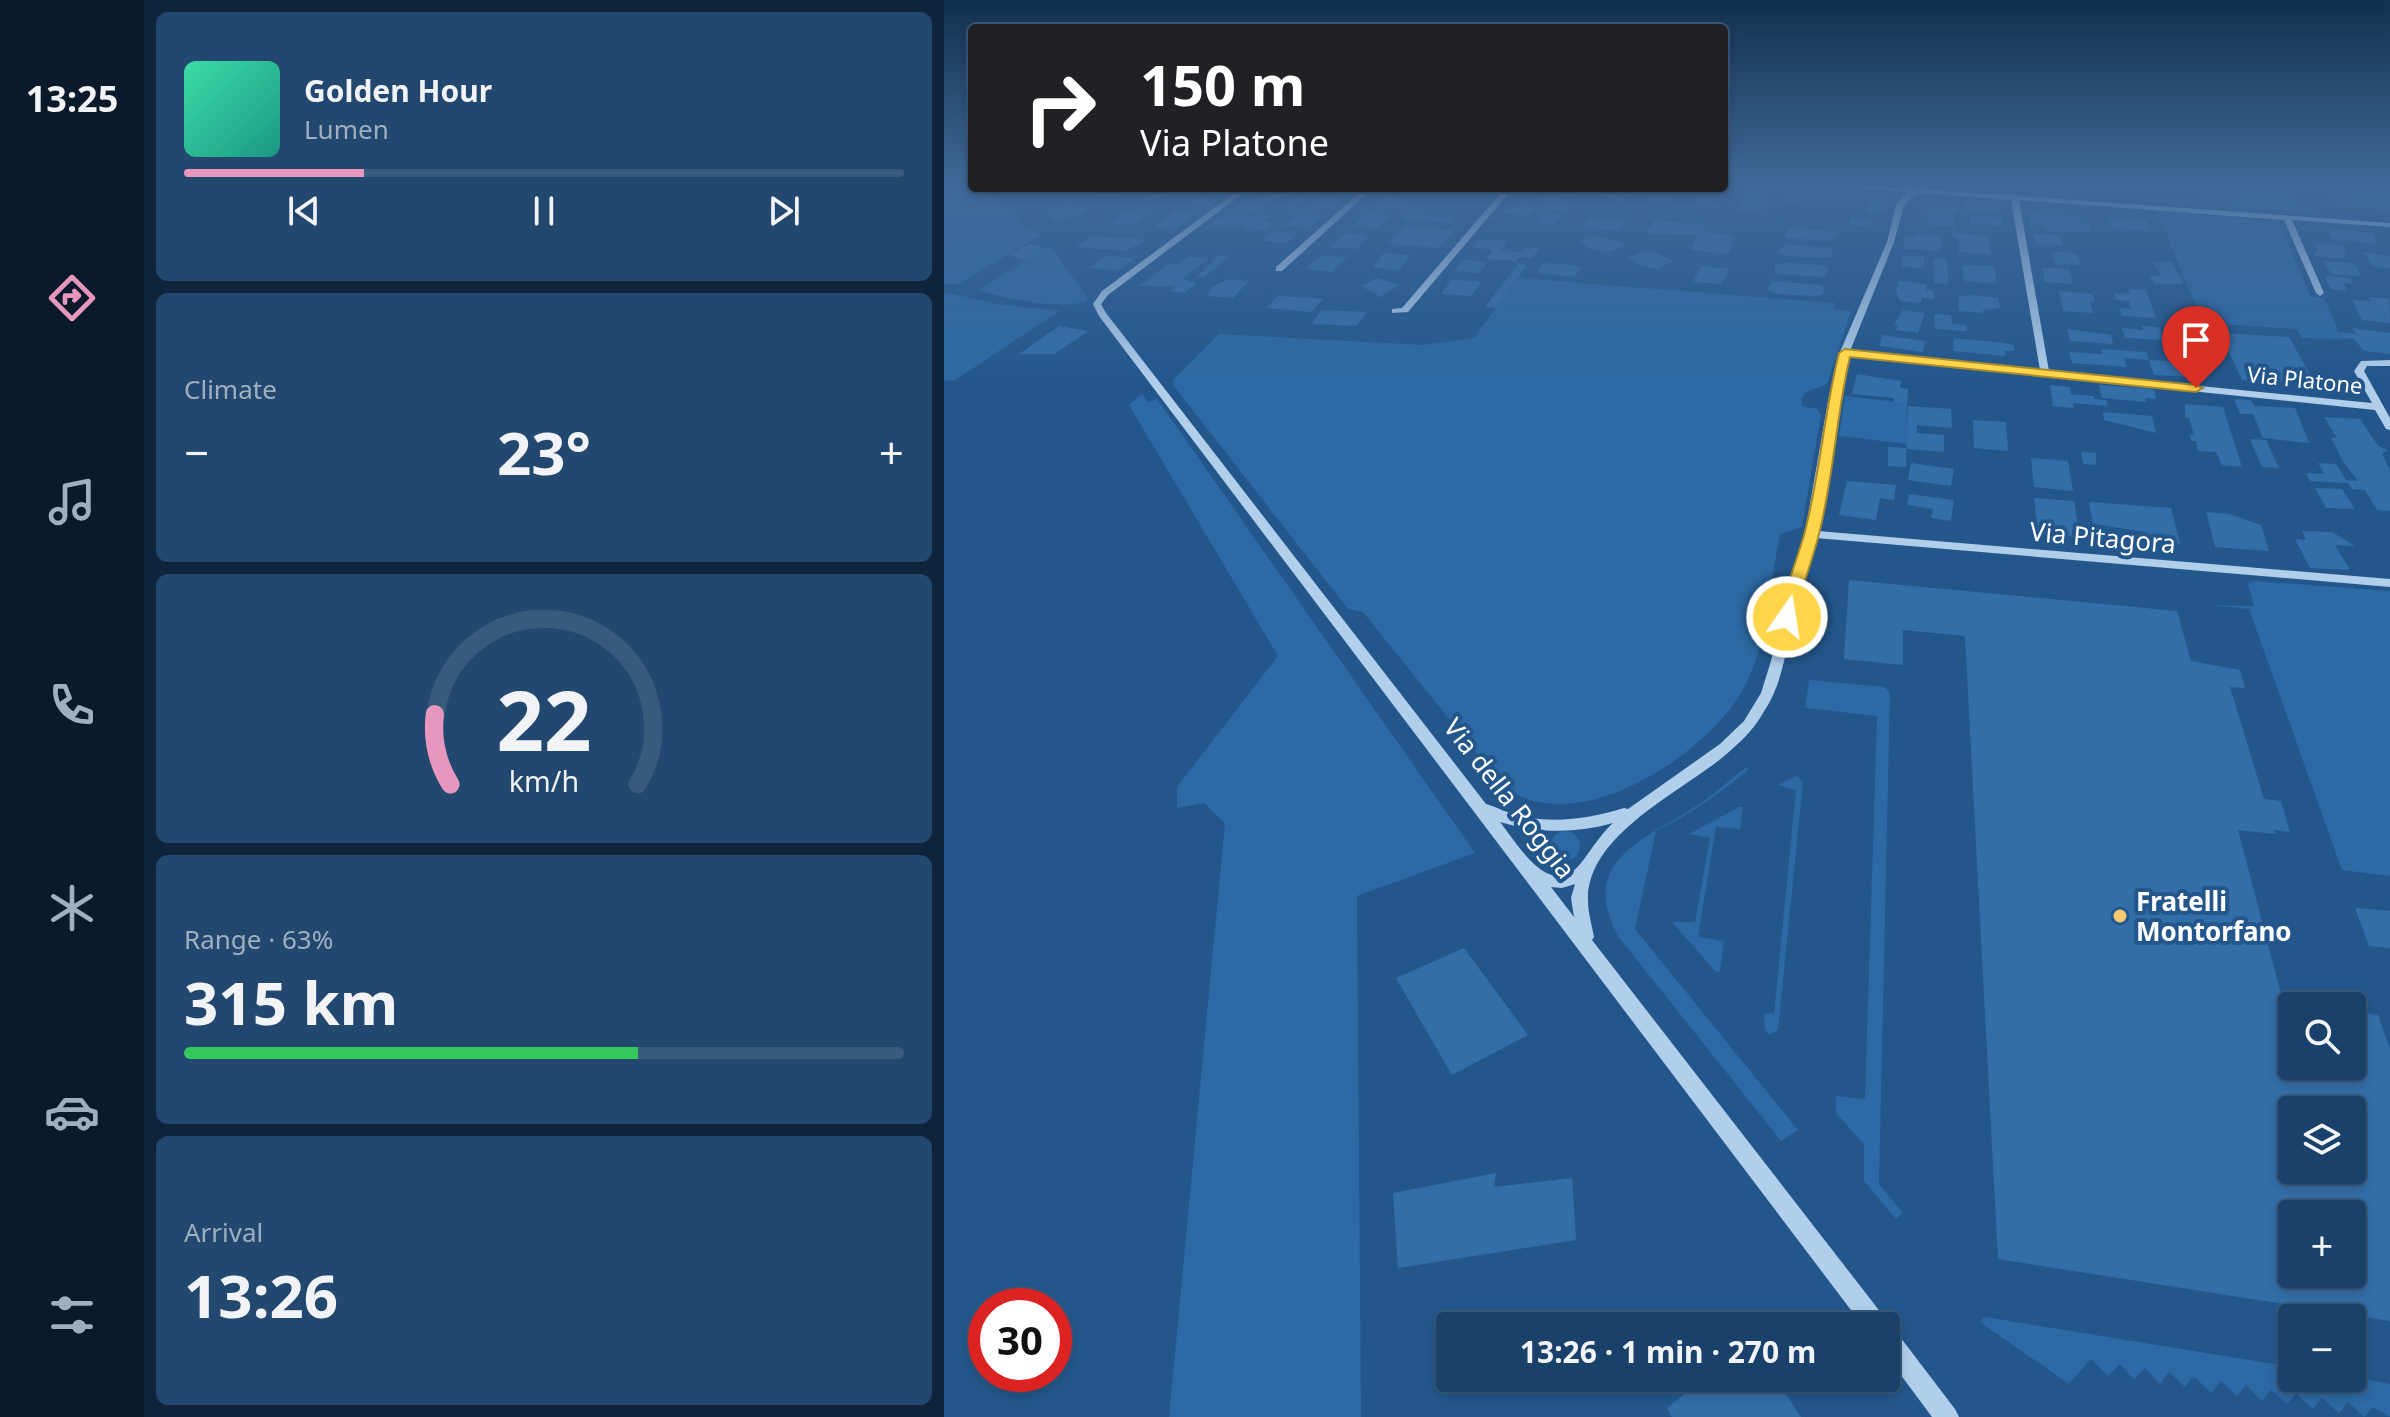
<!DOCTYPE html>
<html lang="en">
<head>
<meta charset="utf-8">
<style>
	:root { --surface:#1a4169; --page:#23486f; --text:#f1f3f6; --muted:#9fafc0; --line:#385a7d; --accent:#e797bd }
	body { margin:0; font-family:"Noto Sans",sans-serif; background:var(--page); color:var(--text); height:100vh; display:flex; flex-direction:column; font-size:30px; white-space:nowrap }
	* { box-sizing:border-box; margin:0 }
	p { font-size:26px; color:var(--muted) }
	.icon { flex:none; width:44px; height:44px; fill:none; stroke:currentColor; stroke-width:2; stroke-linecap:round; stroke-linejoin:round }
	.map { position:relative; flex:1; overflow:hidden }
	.sheet { display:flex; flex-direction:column; gap:12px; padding:12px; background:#0e243a; width:800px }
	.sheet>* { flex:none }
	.top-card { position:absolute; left:24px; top:24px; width:760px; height:168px; border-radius:8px; box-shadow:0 4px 12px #0003,0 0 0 2px var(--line); background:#202124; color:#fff; overflow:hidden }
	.buttons { position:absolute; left:1334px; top:992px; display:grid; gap:16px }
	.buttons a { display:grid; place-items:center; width:88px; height:88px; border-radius:8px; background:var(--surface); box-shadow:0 4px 12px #0003,0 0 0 2px var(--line); font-size:40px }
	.speed { position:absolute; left:24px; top:1288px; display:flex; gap:16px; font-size:40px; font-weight:700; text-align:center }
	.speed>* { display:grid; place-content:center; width:104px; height:104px; border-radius:50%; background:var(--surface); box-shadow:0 4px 12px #0003,0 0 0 2px var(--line); line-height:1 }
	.speed .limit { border:12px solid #d22; background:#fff; color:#111 }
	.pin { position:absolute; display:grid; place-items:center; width:68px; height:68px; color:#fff; margin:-82px -34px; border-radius:50% 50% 50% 0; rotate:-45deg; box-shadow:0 0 8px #0007 }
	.pin .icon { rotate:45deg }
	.me { position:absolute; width:88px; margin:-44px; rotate:13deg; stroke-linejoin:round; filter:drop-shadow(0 0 6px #0008) }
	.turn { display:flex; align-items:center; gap:28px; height:168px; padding:0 40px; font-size:36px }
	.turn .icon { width:104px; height:104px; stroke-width:2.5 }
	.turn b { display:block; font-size:56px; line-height:68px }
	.big { font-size:60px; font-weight:700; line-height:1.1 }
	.sheet .tile { flex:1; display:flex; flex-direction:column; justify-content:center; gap:12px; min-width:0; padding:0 28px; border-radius:12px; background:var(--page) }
	.sheet .dial { align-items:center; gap:0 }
	.dial svg { height:208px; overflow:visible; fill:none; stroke:var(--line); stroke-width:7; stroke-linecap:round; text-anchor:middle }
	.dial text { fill:var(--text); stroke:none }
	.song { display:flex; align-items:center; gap:24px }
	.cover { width:96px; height:96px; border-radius:12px; background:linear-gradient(135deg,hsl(160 70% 55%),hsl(170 70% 35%)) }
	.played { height:8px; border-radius:4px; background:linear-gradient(90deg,var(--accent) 25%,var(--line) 25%) }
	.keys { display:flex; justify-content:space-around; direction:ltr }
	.heat { display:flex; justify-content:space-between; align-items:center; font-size:44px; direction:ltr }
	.charge { height:12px; border-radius:6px; background:linear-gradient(90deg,#34c759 63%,var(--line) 0) }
	.trip { position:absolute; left:492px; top:1312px; width:464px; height:80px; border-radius:8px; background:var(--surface); box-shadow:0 4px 12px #0003,0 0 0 2px var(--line); font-weight:700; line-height:80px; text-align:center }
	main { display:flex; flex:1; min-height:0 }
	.tab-bar { display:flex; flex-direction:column; width:144px; justify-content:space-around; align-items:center; background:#0a1a2a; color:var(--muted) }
	.tab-bar .icon { width:56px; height:56px }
	.tab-bar .active { color:var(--accent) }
	.tab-bar b { font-size:36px; color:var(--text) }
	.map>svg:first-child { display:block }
	.green { fill:#2d69a4 }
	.building { fill:#336ea9; fill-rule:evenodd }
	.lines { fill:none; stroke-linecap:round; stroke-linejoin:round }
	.minor { fill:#b1ceeb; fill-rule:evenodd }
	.route { fill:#ffd54a; stroke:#a68a30; stroke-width:2 }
	.poi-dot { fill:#f6c973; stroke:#23578c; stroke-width:3 }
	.labels { text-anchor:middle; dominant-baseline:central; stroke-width:8; stroke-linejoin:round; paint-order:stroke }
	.far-street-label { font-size:22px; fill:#fff; stroke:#23578c }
	.street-label { font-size:26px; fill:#fff; stroke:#23578c }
	.poi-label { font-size:26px; font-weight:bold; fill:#fff; stroke:#23578c; text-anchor:start }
</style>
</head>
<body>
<main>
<nav class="tab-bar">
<b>13:25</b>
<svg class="icon active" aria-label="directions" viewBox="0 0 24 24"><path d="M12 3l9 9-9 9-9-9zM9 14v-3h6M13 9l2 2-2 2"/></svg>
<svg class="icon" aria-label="music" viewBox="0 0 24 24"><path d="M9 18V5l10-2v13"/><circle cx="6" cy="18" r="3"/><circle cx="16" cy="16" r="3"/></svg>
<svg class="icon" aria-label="phone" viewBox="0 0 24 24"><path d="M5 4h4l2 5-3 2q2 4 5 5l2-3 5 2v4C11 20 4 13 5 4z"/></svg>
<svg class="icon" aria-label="climate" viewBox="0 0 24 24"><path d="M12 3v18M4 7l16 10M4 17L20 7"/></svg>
<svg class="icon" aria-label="car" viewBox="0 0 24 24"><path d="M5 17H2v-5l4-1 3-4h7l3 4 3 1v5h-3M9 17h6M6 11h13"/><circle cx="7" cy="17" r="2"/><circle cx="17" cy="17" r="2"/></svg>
<svg class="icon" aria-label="filters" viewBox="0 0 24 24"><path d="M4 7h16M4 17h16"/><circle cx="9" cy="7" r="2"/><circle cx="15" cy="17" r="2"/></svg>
</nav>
<section class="sheet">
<div class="tile">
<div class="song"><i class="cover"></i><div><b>Golden Hour</b><p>Lumen</p></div></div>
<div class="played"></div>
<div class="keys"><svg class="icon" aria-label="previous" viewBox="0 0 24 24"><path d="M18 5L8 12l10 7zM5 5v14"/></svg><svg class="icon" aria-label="pause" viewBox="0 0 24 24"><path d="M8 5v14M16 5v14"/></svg><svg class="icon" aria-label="next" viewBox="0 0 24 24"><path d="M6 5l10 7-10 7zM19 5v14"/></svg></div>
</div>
<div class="tile"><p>Climate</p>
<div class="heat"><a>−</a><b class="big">23°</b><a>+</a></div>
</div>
<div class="tile dial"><svg viewBox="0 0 100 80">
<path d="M14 69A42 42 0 1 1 86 69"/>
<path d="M14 69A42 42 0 0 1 8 42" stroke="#e797bd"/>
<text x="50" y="56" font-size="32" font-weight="700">22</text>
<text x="50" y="72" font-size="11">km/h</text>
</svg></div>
<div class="tile"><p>Range · 63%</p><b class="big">315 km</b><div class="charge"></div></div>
<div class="tile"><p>Arrival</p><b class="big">13:26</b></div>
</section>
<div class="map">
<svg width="1446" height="1417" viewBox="0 0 1446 1417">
	<rect width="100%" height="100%" fill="#23578c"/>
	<path class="green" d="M0 183H28V188H47L79 227 97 235 14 284H0Z
		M1257 183H1328L1348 187 1351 200 1377 213 1226 204 1203 198 1260 199Z
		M1213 211 1334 222 1367 297 1380 298 1398 339 1358 338 1352 329 1259 323Z
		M106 246 144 298 142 301C118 311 58 298 34 290Z
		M574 278 891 303 890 309 907 311 883 384 861 393 857 399 858 406 873 409 877 415 858 527 836 534C826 582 824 639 802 684 768 752 634 842 560 787L419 612 404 609 229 385 230 379 275 334 479 345 530 338Z
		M0 292 53 304 115 311 10 381 0 380Z
		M198 394 204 402 213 399 531 853 413 896 417 1417H225L281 823 260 803 233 808V787L334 656 185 405Z
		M901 396 963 403 964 444 895 436Z
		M1310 581 1446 591V876L1398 870 1305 609 1268 605 1310 606 1304 584Z
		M865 680 940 687 946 692 935 1184 959 1213 952 1219 920 1181V1144L892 1113V1096L921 1099 933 716 861 708Z
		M802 767 805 769C776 794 746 814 712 831L691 929 854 1130 837 1141 674 936C636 865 692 843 743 812 764 799 783 783 802 767Z
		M853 776 859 782 834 1030 825 1035 821 1029 820 1013 830 1014 852 790 834 785Z
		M795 807H799L796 829 772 827 754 937 780 941 776 971 772 972 728 922H751L766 838 745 834Z
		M606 846a15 15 0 1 1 30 0a15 15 0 1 1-30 0Z
		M1041 1317 1348 1367V1378L1408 1377 1446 1384V1417L1429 1407 1420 1417 1404 1402 1395 1413 1378 1398 1369 1409 1352 1394 1343 1404 1327 1390 1318 1401 1302 1385 1293 1396 1277 1381 1267 1393 1250 1376 1241 1387 1225 1372 1216 1384 1201 1368 1190 1380 1176 1364 1164 1376 1147 1359 1125 1384 1040 1325 1036 1321Z"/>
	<path class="building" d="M1381 183H1446V210L1393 206Z
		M160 188H188L173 197H152Z
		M234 188 221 199 194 202 207 189Z
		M249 188H273L280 189 271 195 244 192Z
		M622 188 636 191 632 196 621 195 616 202H628L622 210 591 207 584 216 558 213 573 203 611 206 612 203 590 202 603 189Z
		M665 188H686L690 189 684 202H676L659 198Z
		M717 188 733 192 729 202 702 203 707 190Z
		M843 188 861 190 858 206 838 201Z
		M761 191 780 195 776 208 751 204 754 193Z
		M867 191 942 196V213L923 212 926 200 866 197Z
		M322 194 343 195 313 210 289 208 301 199 313 200Z
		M440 194 453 195 451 197 467 202 459 209 427 206Z
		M806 194 824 198 822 208 815 211 794 209 797 196Z
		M351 196 364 197 350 209 337 208Z
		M251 198 275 199 263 207 241 205Z
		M374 198 397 199 387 208 364 207Z
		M1020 200 1056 203 1055 212 1018 209Z
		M127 202 140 209 135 216 110 220 101 207Z
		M988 205 1015 207 1014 214 1009 213 1011 227 984 225 982 211H987Z
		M231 211 253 213 231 229 209 227Z
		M177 213 205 215 190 225 166 224Z
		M422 213 446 216 433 228 408 226Z
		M1085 213 1135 217 1137 224 1146 225 1148 232H1104L1102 225 1087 224Z
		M352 214 379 216 365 228 339 225Z
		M463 214 510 218 506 223 458 219Z
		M598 214 619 215 611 225 590 224Z
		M279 215 326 216 319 222 331 223 319 231 299 227 302 225H265Z
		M1027 215 1059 218 1058 226 1025 223Z
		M906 218 927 220 930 227 912 226 905 223Z
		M1165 218 1203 221 1205 231 1167 228Z
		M656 219 672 220 682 222 676 231 639 228 644 220Z
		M710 221 762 224 759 230 764 233 789 234 787 238 791 239 786 243 789 245 785 254 746 250 754 235 701 234Z
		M460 227 510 230 495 248 444 244Z
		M852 228 884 231 893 233 888 241 842 238V230Z
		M1385 229 1428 233 1432 244 1388 239Z
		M1008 231 1045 238 1047 254 1015 252 1014 238 1008 237Z
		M328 232H338L352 233 344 243 317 241Z
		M401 233 425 236 412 249 386 247Z
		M973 234 997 237V251L959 249 961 236 973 237Z
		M1090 234 1116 235 1119 245 1092 244Z
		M148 236 197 239 201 241 181 251 132 247Z
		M653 236 680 244V246L665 252 646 249 635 242Z
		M536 239 564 241 557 251 578 252 583 247 596 248 588 258 575 257 572 261 542 259 549 250 528 247Z
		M85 244 103 248 83 260 64 256Z
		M840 244 887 248 889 251 888 257 878 258 844 256 835 253Z
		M1370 244 1398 245 1403 255 1398 254 1400 259 1370 256 1369 252 1375 253Z
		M703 251 717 255 729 261 713 269 694 265 684 257Z
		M1411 251 1446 256V269L1428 266 1422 255Z
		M1107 252 1133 253 1137 265 1111 264Z
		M440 253 467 255 455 270 428 268Z
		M274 255 286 256 260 277H253Z
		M378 255 403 257 389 272 361 269Z
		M163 256 192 258 176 270 145 268Z
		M958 256 980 257V268L958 267Z
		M244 257 264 258 238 279 253 283 241 293 225 291 232 286H196L225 263 235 264Z
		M989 258 1003 259 1004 284 990 283Z
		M519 260 544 262 535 273 510 271Z
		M1380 261 1410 263 1417 276 1387 274Z
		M1209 262H1227L1240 284H1211L1205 276 1228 275H1217Z
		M599 263 619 264 638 267 630 277 593 273Z
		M842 263 875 265 885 268 883 275 880 277 831 274V264Z
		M574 264 583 265 552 308 541 307Z
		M1018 265 1050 266 1053 284 1020 281Z
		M757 266 785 269 778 284 749 282Z
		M1098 268 1125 269 1129 284 1101 282Z
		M1381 276 1406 278 1409 284 1400 283 1403 291 1387 289Z
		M434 278 455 285 437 297 417 286Z
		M284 279 305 281 289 298 263 296 268 287Z
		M508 279 538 282 527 296 497 294Z
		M828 281 878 285 880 288 879 295 868 296 832 294 823 290Z
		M955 281 983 284 982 290 990 291 991 299 978 298 977 303 956 301 952 291Z
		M1185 289 1202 290 1212 318 1178 316 1175 308 1187 309 1185 301 1172 300 1170 293 1186 294Z
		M1115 291 1149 294 1151 302 1146 301 1149 313 1119 311Z
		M1028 295 1054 298 1056 308 1039 310V313L1015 311 1014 297Z
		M334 296 369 298 379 299 367 312 322 308Z
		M1425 297 1445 299 1446 323 1418 320 1408 300 1427 301Z
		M378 310 400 311 423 312 412 326 367 324Z
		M959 310 981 313 974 333 952 330 954 325 950 324Z
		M990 314 1007 315 1008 324 1022 325 1023 331 991 329Z
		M115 326 145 331 110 354H75Z
		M1198 326 1215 327 1220 340 1181 338 1178 328 1199 330Z
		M1408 328 1446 333V354L1420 351 1410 339 1398 338 1395 332 1412 334Z
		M1123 329 1167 335 1169 344 1126 341Z
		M1276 333 1345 337 1372 385 1298 380Z
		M938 335 981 341 979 352 936 346Z
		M1010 338 1061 343 1070 345V351H1061V356L1009 351Z
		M1157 349 1202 352 1205 360 1180 358 1183 367 1128 363 1125 352 1158 354Z
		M1220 352 1238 354 1249 377 1210 375 1205 360 1226 361Z
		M913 374 957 381 956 388 964 389 963 403 950 402V398L908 394Z
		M1106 385 1126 387 1127 394 1150 396V399L1162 400 1164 406 1129 403 1130 408 1109 406Z
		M1155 385 1210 389 1212 399 1201 398 1202 402 1158 398Z
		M1290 399 1307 400 1310 406 1351 408 1365 443 1319 438 1309 414H1296Z
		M1241 404 1279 407 1298 467 1278 465 1272 452 1254 451 1252 441H1247L1246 435H1250L1245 418 1241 417Z
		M964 406 1007 409 1008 428 973 425V433L1000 435V452L963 449Z
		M1159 412 1208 416 1212 433 1160 420Z
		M1380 417 1416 419 1434 446 1443 450 1438 454 1446 470V511L1433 510 1421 490 1408 489 1404 483 1366 481 1362 473 1381 474 1374 463 1392 464 1402 480 1414 481 1398 460 1387 437 1393 438Z
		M1029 420 1062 422 1064 451 1030 448Z
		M1306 439 1322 440 1335 468 1318 467Z
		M944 447 962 448V467L944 466Z
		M1137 452 1152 453V465L1139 464Z
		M1087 458 1124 461 1129 491 1090 487Z
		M967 463 1010 469 1007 486 964 480Z
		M903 481 952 485 950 500 936 498 932 520 895 515Z
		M1371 488 1398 489 1411 509 1382 508Z
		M965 494 1010 500 1007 521 987 518 989 509 963 505Z
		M1090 498 1130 501 1136 537 1094 533Z
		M1145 502 1227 508 1236 544 1204 540 1202 532 1149 524Z
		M1262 512 1285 514 1317 525 1325 551 1271 547Z
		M1358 531 1388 532 1411 546 1391 545 1406 570 1366 568 1351 539 1362 540Z
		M905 580 1233 611 1247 661 1296 670 1301 688 1286 687 1320 799 1337 801 1346 832 1330 830 1332 834 1294 830 1339 1002 1354 1004 1348 1006V1066H1408V1011L1434 1015 1446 1049V1321L1054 1259 1021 636 959 630V665L900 659ZM1348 1110H1408V1170H1348ZM1348 1214H1408V1274H1348Z
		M1411 908 1446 911V948L1425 946Z
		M520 948 584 1035 508 1075 452 978Z
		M552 1173 550 1187 628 1178 632 1240 454 1268 449 1193Z
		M761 1378H831L857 1417H728L723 1408Z"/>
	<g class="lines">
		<path class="minor" d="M864 183 976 189 983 187 986 190 1066 195 1070 193 1074 196 1446 223V227L1348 220 1380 293 1376 296 1372 293 1340 220 1075 200 1105 371 1428 403 1410 371 1417 361 1446 360V366H1423L1420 371 1446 418V430L1442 429 1431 410 905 356 891 418 874 531 1446 579V587L872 538C867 556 859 572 854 590 843 632 844 676 819 713 811 727 800 739 787 750 744 790 642 832 644 901 644 913 648 925 650 937L648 940 941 1318 944 1327 950 1329 1011 1409 1015 1417H988L942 1355V1326H919L155 316 149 304 158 291 297 188H306L164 295 157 304 162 313 542 804C552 807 562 812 572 815 608 824 645 819 680 808L684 809 776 744 800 721 817 693 827 661 841 593 860 538 885 396 896 352 943 242 952 205 964 192 867 185ZM977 193 1067 200 1096 370 906 351 950 242 960 205 969 196ZM556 822C593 833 631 834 669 823 656 835 648 849 637 863 606 902 573 843 556 822ZM631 884 627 898 630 917 607 887 618 888Z
			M421 188H429L338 271H332V267Z
			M561 188H569L464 312 448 313V309L458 308Z"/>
	</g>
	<linearGradient id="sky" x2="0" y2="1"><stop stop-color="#13304d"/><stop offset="0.48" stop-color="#3f6999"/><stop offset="1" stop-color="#3f6999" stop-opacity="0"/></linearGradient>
	<rect width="1446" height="381" fill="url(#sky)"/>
	<path class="route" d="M901 349 1252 385 1259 388 1252 392 906 357C892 415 890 476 875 534 868 562 857 589 851 617L843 622 835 617C841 589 852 563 860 535 876 476 880 412 895 353Z"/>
	<circle class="poi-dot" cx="1176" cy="916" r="8"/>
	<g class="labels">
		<g class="far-street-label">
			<text transform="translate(1361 379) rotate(6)">Via Platone</text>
		</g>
		<g class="street-label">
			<text transform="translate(1159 537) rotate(5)">Via Pitagora</text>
			<text transform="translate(566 798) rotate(52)">Via della Roggia</text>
		</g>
		<g class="poi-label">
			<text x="1192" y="901">Fratelli<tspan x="1192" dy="30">Montorfano</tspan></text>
		</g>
	</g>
</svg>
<div class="buttons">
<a><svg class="icon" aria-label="search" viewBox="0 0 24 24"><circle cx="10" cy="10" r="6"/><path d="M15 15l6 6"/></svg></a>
<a><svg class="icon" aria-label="layers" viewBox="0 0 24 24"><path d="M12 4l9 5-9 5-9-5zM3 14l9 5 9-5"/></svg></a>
<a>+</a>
<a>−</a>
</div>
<div class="speed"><div class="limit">30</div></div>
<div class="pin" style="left:1252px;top:388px;background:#d93025"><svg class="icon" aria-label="arrive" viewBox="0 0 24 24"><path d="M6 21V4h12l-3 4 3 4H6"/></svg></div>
<svg class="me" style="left:843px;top:617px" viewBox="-20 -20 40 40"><circle r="17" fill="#ffd54a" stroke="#fff" stroke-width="3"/><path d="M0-11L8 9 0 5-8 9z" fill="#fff"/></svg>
<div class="trip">13:26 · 1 min · 270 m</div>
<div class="top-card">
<div class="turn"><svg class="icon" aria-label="right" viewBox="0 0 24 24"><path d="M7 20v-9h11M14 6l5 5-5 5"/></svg><div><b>150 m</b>Via Platone</div></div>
</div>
</div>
</main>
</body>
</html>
